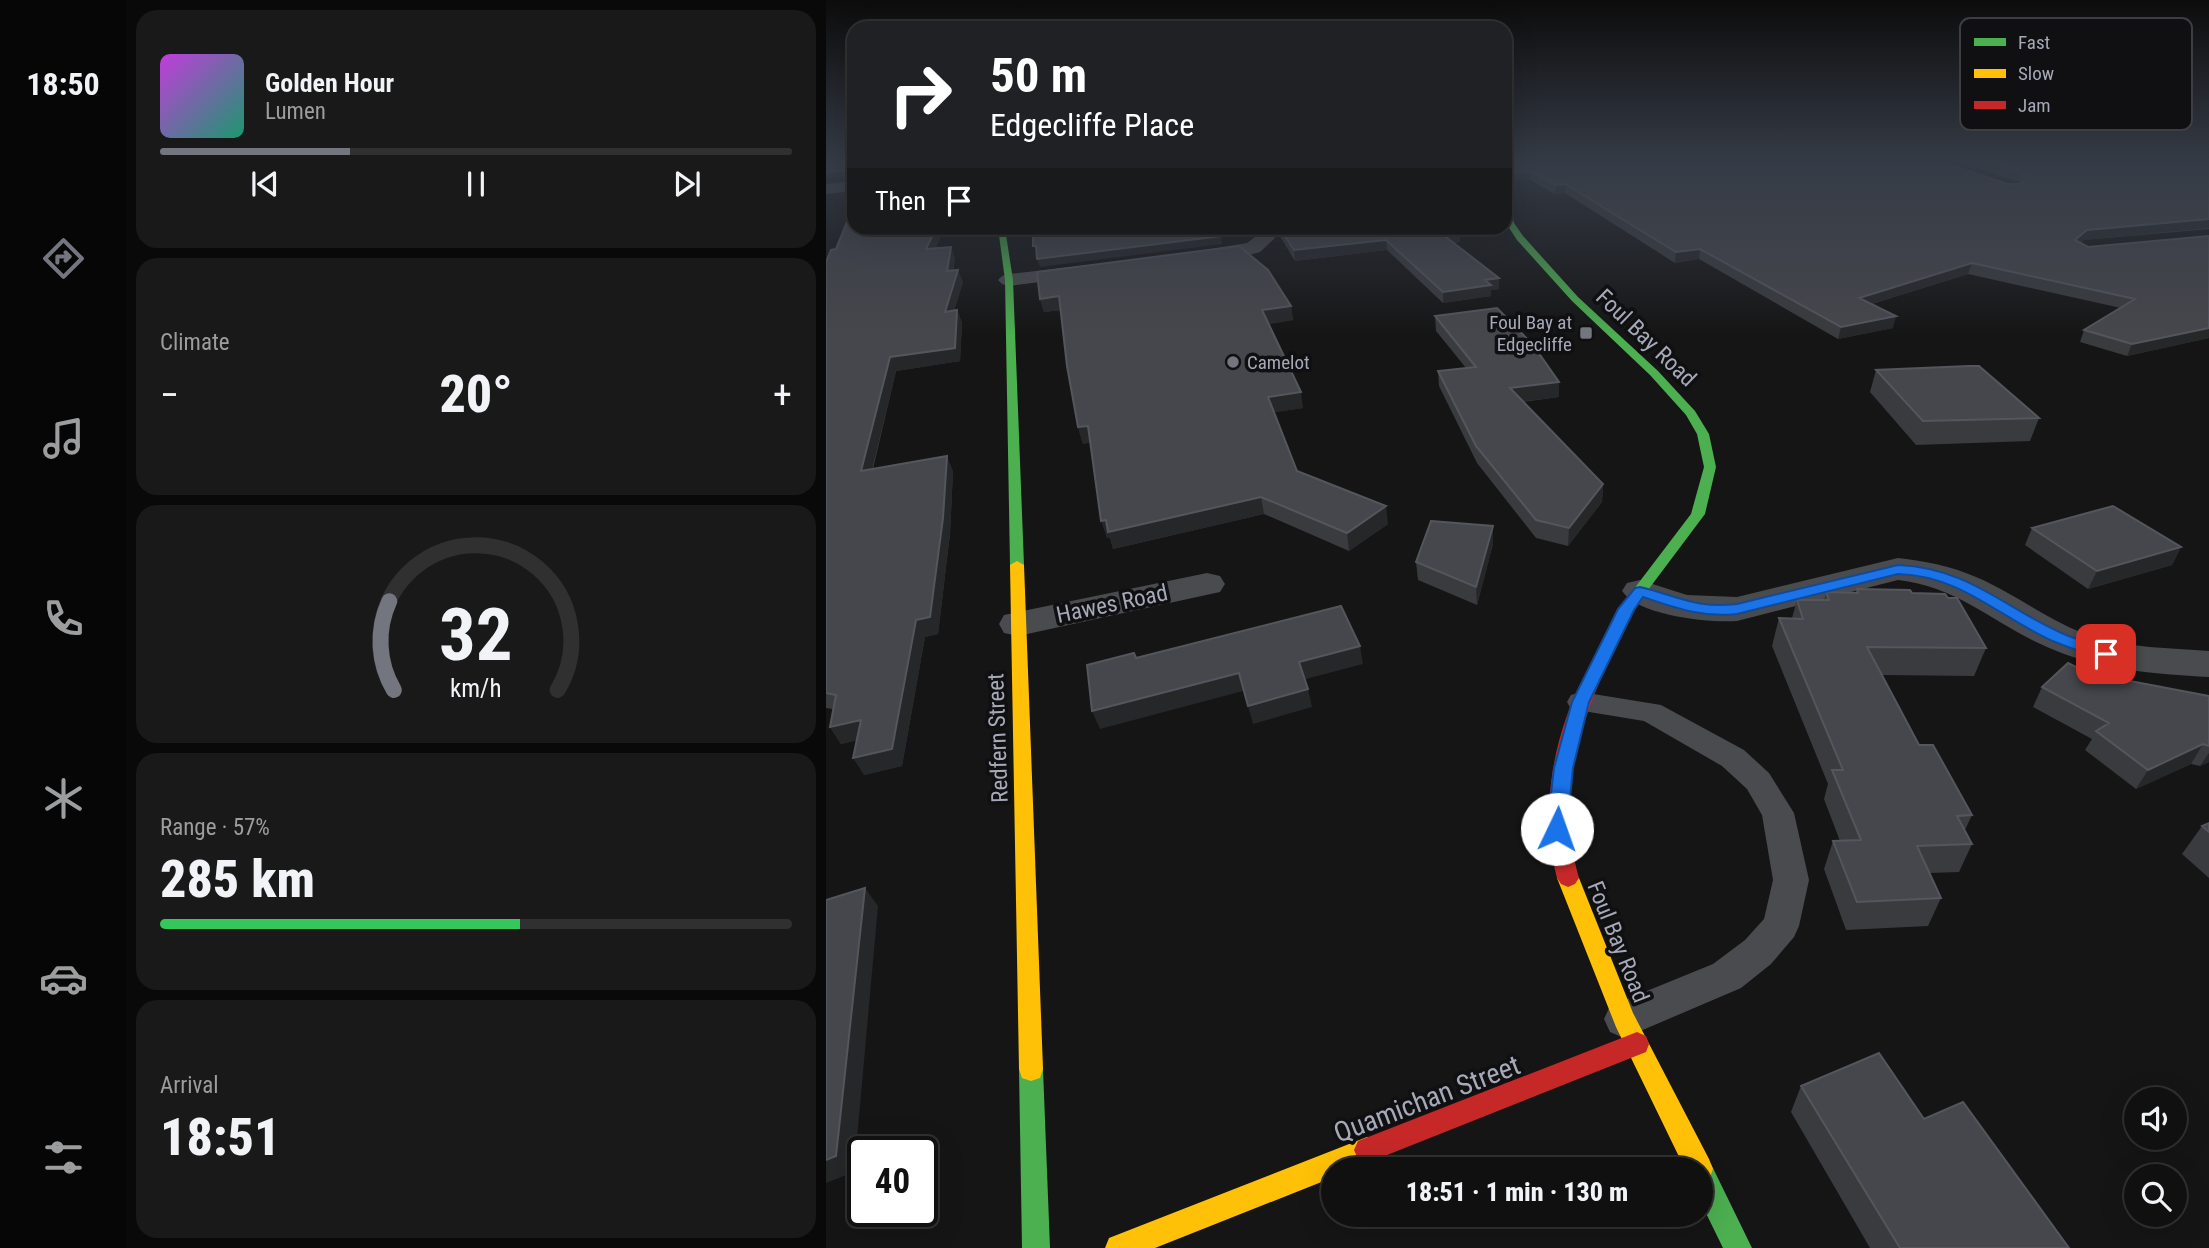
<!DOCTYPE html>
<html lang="en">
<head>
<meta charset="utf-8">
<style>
	:root { --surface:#101010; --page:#191919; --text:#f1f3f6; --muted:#9c9d9f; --line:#303030; --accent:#73757f }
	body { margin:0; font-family:"Roboto Condensed",sans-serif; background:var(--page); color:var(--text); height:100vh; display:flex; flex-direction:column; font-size:26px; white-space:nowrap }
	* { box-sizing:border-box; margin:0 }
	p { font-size:23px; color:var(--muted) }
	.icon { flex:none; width:38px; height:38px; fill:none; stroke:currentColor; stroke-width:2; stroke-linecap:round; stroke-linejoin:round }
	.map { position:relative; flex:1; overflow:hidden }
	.details { display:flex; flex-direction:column; gap:10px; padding:10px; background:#090909; width:700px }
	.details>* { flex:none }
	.banner { position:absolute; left:21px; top:21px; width:665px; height:214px; border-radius:21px; box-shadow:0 7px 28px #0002,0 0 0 2px var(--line); background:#202124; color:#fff; overflow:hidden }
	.tools { position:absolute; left:1298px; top:1087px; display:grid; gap:14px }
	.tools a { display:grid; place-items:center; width:63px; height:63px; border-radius:50%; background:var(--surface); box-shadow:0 7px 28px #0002,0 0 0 2px var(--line); font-size:35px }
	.speed { position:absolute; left:21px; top:1136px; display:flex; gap:14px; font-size:35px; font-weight:700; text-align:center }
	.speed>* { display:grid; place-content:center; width:91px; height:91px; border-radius:50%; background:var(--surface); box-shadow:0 7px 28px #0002,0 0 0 2px var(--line); line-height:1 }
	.speed .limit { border:4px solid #111; border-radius:10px; background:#fff; color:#111 }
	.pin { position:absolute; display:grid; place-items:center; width:60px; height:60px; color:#fff; margin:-30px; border-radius:14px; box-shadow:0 4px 10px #0006 }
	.me { position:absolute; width:77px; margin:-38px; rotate:3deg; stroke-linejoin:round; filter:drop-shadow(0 0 5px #0008) }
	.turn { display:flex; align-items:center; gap:24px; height:147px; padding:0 28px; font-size:32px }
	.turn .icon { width:91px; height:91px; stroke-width:2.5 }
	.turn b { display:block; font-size:49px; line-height:60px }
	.then { display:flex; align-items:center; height:66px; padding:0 28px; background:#0003; gap:14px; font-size:26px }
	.big { font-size:52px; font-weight:800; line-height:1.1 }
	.details .card { flex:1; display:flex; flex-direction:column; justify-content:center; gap:10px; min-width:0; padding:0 24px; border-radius:21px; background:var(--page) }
	.details .dial { align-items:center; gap:0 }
	.dial svg { height:182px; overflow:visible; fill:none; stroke:var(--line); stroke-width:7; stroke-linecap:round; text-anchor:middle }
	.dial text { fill:var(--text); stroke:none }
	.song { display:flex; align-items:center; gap:21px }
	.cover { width:84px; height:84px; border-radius:10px; background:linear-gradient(135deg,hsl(290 70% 55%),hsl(160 70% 35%)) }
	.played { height:7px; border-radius:4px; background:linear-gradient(90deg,var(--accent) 30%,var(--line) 30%) }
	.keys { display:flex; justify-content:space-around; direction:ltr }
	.heat { display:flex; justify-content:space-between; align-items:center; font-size:38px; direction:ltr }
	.charge { height:10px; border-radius:5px; background:linear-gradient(90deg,#34c759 57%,var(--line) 0) }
	.trip { position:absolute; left:495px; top:1157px; width:392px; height:70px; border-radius:35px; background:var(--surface); box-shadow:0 7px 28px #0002,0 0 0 2px var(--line); font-weight:800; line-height:70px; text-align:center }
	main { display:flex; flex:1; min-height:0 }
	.tab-bar { display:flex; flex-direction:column; width:126px; justify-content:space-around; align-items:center; background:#060606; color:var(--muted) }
	.tab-bar .icon { width:49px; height:49px }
	.tab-bar .active { color:var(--accent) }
	.tab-bar b { font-size:32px; color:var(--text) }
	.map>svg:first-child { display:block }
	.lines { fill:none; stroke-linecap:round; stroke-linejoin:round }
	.lane { fill:#494b4e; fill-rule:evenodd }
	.street { fill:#494b4e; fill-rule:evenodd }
	.fast { fill:#4caf50; fill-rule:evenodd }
	.slow { fill:#ffc107; fill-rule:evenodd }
	.jam { fill:#c62828; fill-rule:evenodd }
	.wall { fill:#3a3b3f }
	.shaded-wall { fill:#262729 }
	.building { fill:#46474c; stroke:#54565d; stroke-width:2 }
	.route { fill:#1a73e8; stroke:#114b97; stroke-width:2 }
	.poi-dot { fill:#73757f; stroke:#100f11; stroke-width:2.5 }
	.labels { text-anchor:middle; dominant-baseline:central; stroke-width:7; stroke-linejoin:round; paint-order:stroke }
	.far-poi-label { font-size:19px; fill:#a5a9b8; stroke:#100f11; text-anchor:end }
	.street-label { font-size:23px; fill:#a5a9b8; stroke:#100f11 }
	.near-street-label { font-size:28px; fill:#a5a9b8; stroke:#100f11 }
	.key { fill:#100f11; stroke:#3d3d43; stroke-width:2 }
	.key-label { font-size:19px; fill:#a5a9b8 }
</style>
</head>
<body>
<main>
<nav class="tab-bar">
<b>18:50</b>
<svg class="icon active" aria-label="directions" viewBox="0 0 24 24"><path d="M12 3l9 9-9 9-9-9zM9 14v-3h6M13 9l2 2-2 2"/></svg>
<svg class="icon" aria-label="music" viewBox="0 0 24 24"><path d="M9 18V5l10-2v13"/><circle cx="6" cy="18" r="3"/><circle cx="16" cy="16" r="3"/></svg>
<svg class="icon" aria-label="phone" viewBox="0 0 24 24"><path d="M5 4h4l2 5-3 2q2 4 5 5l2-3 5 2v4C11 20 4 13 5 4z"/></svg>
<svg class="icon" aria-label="climate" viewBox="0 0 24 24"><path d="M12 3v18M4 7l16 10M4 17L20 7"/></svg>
<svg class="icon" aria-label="car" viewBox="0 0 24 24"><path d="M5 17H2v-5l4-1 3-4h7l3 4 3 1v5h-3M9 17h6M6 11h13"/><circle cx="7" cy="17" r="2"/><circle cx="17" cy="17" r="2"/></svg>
<svg class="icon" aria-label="filters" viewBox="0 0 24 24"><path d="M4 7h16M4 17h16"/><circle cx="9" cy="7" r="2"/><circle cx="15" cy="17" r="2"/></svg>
</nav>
<section class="details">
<div class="card">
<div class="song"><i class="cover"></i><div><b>Golden Hour</b><p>Lumen</p></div></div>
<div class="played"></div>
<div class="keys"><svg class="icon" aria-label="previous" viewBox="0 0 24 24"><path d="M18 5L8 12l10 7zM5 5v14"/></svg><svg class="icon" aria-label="pause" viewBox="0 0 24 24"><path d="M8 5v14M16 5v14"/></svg><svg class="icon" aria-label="next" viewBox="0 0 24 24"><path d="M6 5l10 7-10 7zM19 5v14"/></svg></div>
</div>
<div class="card"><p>Climate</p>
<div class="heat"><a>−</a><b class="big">20°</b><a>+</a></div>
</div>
<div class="card dial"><svg viewBox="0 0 100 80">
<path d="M14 69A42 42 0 1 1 86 69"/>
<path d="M14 69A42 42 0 0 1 12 30" stroke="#73757f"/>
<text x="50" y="56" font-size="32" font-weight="700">32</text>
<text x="50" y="72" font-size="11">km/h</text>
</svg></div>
<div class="card"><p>Range · 57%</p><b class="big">285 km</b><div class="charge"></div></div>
<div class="card"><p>Arrival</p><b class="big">18:51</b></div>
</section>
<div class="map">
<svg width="1383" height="1248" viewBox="0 0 1383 1248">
	<rect width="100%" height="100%" fill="#151515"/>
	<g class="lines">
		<path class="lane" d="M755 692 835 705 918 750 943 773 968 813 983 880 973 926 968 937 945 964 915 988 798 1038 784 1032 778 1019 784 1006 887 964 919 940 938 919 947 880 936 815 921 789 896 766 818 721 745 709 741 702 745 695Z"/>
		<path class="street" d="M28 181V191L0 194V184Z
			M421 228H440L449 238 434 252 427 254 367 264 360 262 357 258 360 254 367 252 421 243 429 237Z
			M262 265 269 267 272 271 269 275 183 286 176 284 172 280 176 276 183 274Z
			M1072 558C1099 561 1125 566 1150 577 1190 594 1224 622 1265 636 1302 648 1344 648 1383 651V677C1328 674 1272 670 1221 647 1168 624 1133 587 1072 580L911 621C883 623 813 616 796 591L801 583 814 580 861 595 911 597Z
			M381 573 394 576 399 584 394 592 192 636 178 633 173 624 178 615 192 612Z"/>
		<path class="fast" d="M679 201 683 203 688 223 697 236 752 297 832 371 869 411 883 434 890 467 879 514 807 610 787 653 779 658 771 653 795 606 865 514 878 467 871 434 860 415 824 375 746 301 691 240 680 223Z
			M172 228H179L187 280 198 565 191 569 184 565 179 280Z
			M205 1057 214 1060 217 1069 224 1248H196L193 1069 196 1060Z
			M875 1160 885 1164 926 1248H897L875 1203V1169H864L865 1164Z"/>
		<path class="slow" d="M191 561 198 565 217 1069 214 1078 205 1081 196 1078 193 1069 184 565Z
			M742 869 749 872 753 878 807 1013 883 1159 887 1169 883 1179 875 1182V1169H859L790 1027 731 878 735 872Z
			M541 1137 550 1141 554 1150 550 1159 527 1169H508V1177L329 1248H279L283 1238Z"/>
		<path class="jam" d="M779 648 787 653C752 723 730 800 753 878L749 884 742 887 735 884 731 878C713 810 727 734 760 673 765 664 769 650 779 648Z
			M811 1032 820 1036 823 1044 820 1052 541 1163 532 1159 528 1150 532 1141Z"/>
	</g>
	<path class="wall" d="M679 161 1194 184 1193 182 1130 161H1378L1383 162V229L1258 240 1255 243 1262 247 1383 236V338L1301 356 1254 342 1258 330 1295 308 1142 274 1046 304 1067 328 1012 339 873 259 849 263 739 193 729 194 704 180Z
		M449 228H629L634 242 628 243 673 278V289L665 290V296L617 303 561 250 469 261Z
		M109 248 129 258 127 271 137 282 128 311 131 310 136 323 134 361 70 371 47 469 127 471 124 534 112 634 99 637 76 766 38 775 31 740 15 744 4 727 7 709 0 708V262Z
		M214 299 465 306 467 320 442 324 477 408 448 412 471 471 562 524 523 551 438 514 287 549 284 538H281L264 442 257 444 252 427 235 310 218 312Z
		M609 316 733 397 697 402 777 484 776 502 742 546 710 538 651 463 613 386 612 371 640 368 610 331Z
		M1050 370 1213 418 1204 441 1090 445 1044 392Z
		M1206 528 1355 547 1346 565 1262 589 1199 545Z
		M667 544 651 605 592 580 590 562Z
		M1031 589 1086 593 1160 648 1148 676 1055 675 1093 745 1146 815 1139 830 1146 844 1133 872 1104 873 1115 898 1102 926 1020 930 998 869 1007 841H1014L998 799 1002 784 946 646 953 618H966L971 600H998L1000 592 1030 593Z
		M1262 673 1383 696V762L1374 766 1365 764 1310 789 1259 750 1266 739 1207 707 1216 687Z
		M1383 823V878L1356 854 1376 826Z
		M975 1086 1098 1119 1243 1248H1044L965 1112Z"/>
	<path class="shaded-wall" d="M28 170V176L0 178V172Z
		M704 171V180L679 182V174Z
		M739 184V193L729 194 730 185Z
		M1383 219V228L1258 240 1246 250 1249 240 1261 230Z
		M110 228H118L105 261 100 249Z
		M634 232V242L617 244 616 234Z
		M395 236 396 244 214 267 211 259Z
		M560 240 561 250 469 261 468 250Z
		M125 247 129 258 126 283 121 271Z
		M874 249 873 259 849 263 850 252Z
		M1146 263 1142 274 1030 309 1033 298Z
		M132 270 137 282 124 324 119 312Z
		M673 278V289L665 290V296L617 303V292L659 280Z
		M233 296 237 310 218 312 214 299Z
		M465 306 467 320 438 324 436 310Z
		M131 310 136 323 134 361 70 371 42 486 35 471 64 357Z
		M1070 316 1067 328 1012 339 1015 327Z
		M1383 328V338L1301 356 1306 344Z
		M733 382V397L684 403V388Z
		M475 392 477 408 445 413 442 397Z
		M262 426 267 442 257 444 252 427Z
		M121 456 127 471 124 534 112 634 99 637 76 766 38 775 27 758Z
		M777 484 776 502 742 546 743 528Z
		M435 497 438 514 287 549 284 538H281L275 521Z
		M560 506 562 524 523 551 521 533Z
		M667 526V544L651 605 650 587Z
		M1355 547 1346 565 1262 589 1271 571Z
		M534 646 537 664 476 680 473 662Z
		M413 673 417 691 274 729 266 711Z
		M482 689 486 707 427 724 422 706Z
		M35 720 46 737 15 744 4 727Z
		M1377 744 1365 764 1310 789 1322 770Z
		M1383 753V762L1374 766Z
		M39 888 52 906 28 1172 0 1183V1160Z"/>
	<path class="building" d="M0 161H28V170L0 172Z
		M679 161H1112L1182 184H1195L1199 180 1196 173 1158 161H1378L1383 162V219L1261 230 1249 240 1262 247 1383 236V328L1306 344 1258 330 1309 299 1146 263 1033 298 1070 316 1015 327 874 249 850 252 739 184 730 185 704 171 679 174Z
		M28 205V228H110L100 249 125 247 121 271 132 270 119 312 131 310 129 348 64 357 35 471 121 456 117 518 104 617 90 620 66 749 27 758 35 720 4 727 10 695 0 693V262L5 250 10 249Z
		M207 228H384L395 236 211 259 210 246H207Z
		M454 228H629L634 232 616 234 673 278 659 280 665 285 617 292 560 240 468 250Z
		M413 246 442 270 465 306 436 310 475 392 442 397 471 471 560 506 521 533 435 497 282 532 280 520 275 521 262 426 252 427 241 366 233 296 214 299 211 272Z
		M671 308 707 345 733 382 684 388 777 484 743 528 710 520 650 446 612 371 650 367 609 316Z
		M1143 366H1153L1213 418 1097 421 1050 370Z
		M1287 506 1355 547 1271 571 1206 528Z
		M605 521 667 526 650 587 590 562Z
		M1031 589 1084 590 1086 593 1119 594 1122 598H1131L1160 648 1041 647 1093 745H1107L1146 815 1131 816 1146 844 1091 846 1115 898 1031 902 1007 841 1035 840 1006 770H1017L953 618 977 619 971 600H1003L1000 592 1032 593Z
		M515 606 534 646 473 662 482 689 422 706 413 673 266 711 261 665 308 653 310 658Z
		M1242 663 1262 673 1383 696V746L1377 744 1322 770 1270 731 1283 723 1216 687Z
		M1383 823V832L1376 826Z
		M39 888 10 1156 0 1160V900Z
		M1053 1053 1098 1119 1137 1102 1243 1248H1074L975 1086Z"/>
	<linearGradient id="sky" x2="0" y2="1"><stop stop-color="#0c0c0c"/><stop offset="0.48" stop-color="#353b46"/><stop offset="1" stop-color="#353b46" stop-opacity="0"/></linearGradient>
	<rect width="1383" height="336" fill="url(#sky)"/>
	<path class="route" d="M1072 565C1144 568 1179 609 1240 635 1255 641 1271 645 1286 650L1289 654 1280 659C1263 654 1245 649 1229 642 1173 618 1137 576 1072 574L911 614C876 618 850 608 817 597L808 610 763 702 747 768 741 829 738 835 731 837 724 835 721 829 728 768 746 702 792 609 809 588 814 587C852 596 870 609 911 604Z"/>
	<g class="poi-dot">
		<rect x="753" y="326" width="14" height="14" rx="3.5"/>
		<circle cx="407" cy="362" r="7"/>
	</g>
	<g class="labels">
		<g class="far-poi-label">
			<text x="746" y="322">Foul Bay at<tspan x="746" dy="22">Edgecliffe</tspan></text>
			<text x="421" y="362" text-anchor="start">Camelot</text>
		</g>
		<g class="street-label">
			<text transform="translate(820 338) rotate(44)">Foul Bay Road</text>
			<text transform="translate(286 604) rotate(-12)">Hawes Road</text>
			<text transform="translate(172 738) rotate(-92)">Redfern Street</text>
			<text transform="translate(792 942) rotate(68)">Foul Bay Road</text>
		</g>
		<g class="near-street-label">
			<text transform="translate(601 1099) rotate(-21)">Quamichan Street</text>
		</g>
	</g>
	<rect x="1134" y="18" width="232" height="112" rx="10" class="key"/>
	<rect x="1148" y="38" width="32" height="8" fill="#4caf50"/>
	<rect x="1148" y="69" width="32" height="9" fill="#ffc107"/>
	<rect x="1148" y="101" width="32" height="8" fill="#c62828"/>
	<g class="key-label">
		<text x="1192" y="49">Fast</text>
		<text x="1192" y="80">Slow</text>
		<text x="1192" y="112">Jam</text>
	</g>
</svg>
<div class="tools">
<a><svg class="icon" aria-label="sound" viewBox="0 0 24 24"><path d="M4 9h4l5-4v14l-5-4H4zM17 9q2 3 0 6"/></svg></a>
<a><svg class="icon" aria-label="search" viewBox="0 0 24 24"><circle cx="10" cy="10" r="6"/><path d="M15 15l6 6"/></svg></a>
</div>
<div class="speed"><div class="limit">40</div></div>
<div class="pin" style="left:1280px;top:654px;background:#d93025"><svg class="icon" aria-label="arrive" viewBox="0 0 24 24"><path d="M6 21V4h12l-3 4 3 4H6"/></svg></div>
<svg class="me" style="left:731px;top:829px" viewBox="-20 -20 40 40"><circle r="19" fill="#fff"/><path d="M0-13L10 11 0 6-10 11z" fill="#1a73e8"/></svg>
<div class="trip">18:51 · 1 min · 130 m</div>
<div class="banner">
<div class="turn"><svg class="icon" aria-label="right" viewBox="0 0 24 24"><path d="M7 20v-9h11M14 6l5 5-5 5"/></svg><div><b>50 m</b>Edgecliffe Place</div></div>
<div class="then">Then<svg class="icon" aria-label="arrive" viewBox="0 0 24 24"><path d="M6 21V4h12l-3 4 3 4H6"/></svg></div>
</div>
</div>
</main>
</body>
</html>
